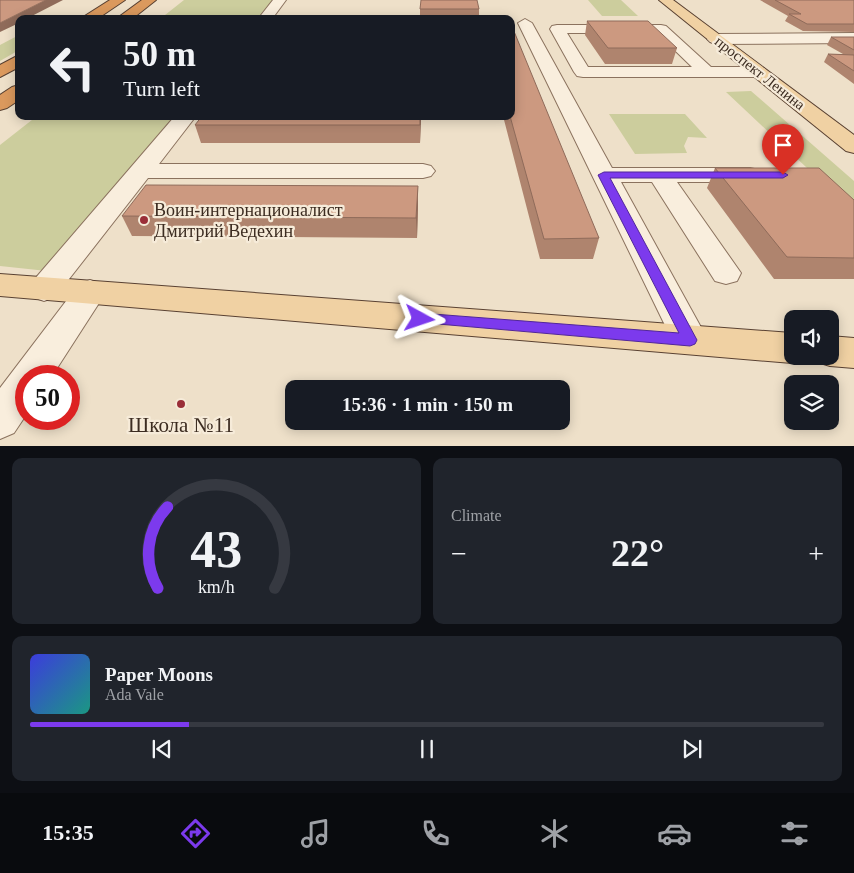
<!DOCTYPE html>
<html lang="en">
<head>
<meta charset="utf-8">
<style>
	:root { --surface:#171b24; --page:#20242c; --text:#f1f3f6; --muted:#9ea1a6; --line:#363941; --accent:#7c3aed }
	body { margin:0; font-family:Georgia,serif; background:var(--page); color:var(--text); height:100vh; display:flex; flex-direction:column; font-size:19px; white-space:nowrap }
	* { box-sizing:border-box; margin:0 }
	p { font-size:16px; color:var(--muted) }
	.icon { flex:none; width:28px; height:28px; fill:none; stroke:currentColor; stroke-width:2; stroke-linecap:round; stroke-linejoin:round }
	.map { position:relative; height:446px; overflow:hidden }
	.side { display:flex; flex-direction:column; gap:12px; padding:12px; background:#0d0f14; flex:1 }
	.side>* { flex:none }
	.top-card { position:absolute; left:15px; top:15px; width:500px; height:105px; border-radius:10px; box-shadow:0 2px 12px #0003; background:#171b24; color:var(--text); overflow:hidden }
	.controls { position:absolute; left:784px; top:310px; display:grid; gap:10px }
	.controls a { display:grid; place-items:center; width:55px; height:55px; border-radius:10px; background:var(--surface); box-shadow:0 2px 12px #0003; font-size:25px }
	.speed { position:absolute; left:15px; top:365px; display:flex; gap:10px; font-size:25px; font-weight:700; text-align:center }
	.speed>* { display:grid; place-content:center; width:65px; height:65px; border-radius:50%; background:var(--surface); box-shadow:0 2px 12px #0003; line-height:1 }
	.speed .limit { border:8px solid #d22; background:#fff; color:#111 }
	.pin { position:absolute; display:grid; place-items:center; width:42px; height:42px; color:#fff; margin:-51px -21px; border-radius:50% 50% 50% 0; rotate:-45deg; box-shadow:0 0 5px #0007 }
	.pin .icon { rotate:45deg }
	.me { position:absolute; width:55px; margin:-28px; rotate:95deg; stroke-linejoin:round; filter:drop-shadow(0 0 4px #0008) }
	.turn { display:flex; align-items:center; gap:18px; height:105px; padding:0 25px; font-size:22px }
	.turn .icon { width:65px; height:65px; stroke-width:2.5 }
	.turn b { display:block; font-size:35px; line-height:42px }
	.big { font-size:38px; font-weight:600; line-height:1.1 }
	.side .card { flex:1; display:flex; flex-direction:column; justify-content:center; gap:8px; min-width:0; padding:0 18px; border-radius:10px; background:var(--page) }
	.side .dial { align-items:center; gap:0 }
	.dial svg { height:130px; overflow:visible; fill:none; stroke:var(--line); stroke-width:7; stroke-linecap:round; text-anchor:middle }
	.dial text { fill:var(--text); stroke:none }
	.song { display:flex; align-items:center; gap:15px }
	.cover { width:60px; height:60px; border-radius:8px; background:linear-gradient(135deg,hsl(240 70% 55%),hsl(170 70% 35%)) }
	.played { height:5px; border-radius:2px; background:linear-gradient(90deg,var(--accent) 20%,var(--line) 20%) }
	.keys { display:flex; justify-content:space-around; direction:ltr }
	.heat { display:flex; justify-content:space-between; align-items:center; font-size:28px; direction:ltr }
	.side .tiles { flex:1; display:grid; gap:12px; grid-template-columns:1fr 1fr }
	.card:last-child { grid-column:span 2 }
	.trip { position:absolute; left:285px; top:380px; width:285px; height:50px; border-radius:10px; background:var(--surface); box-shadow:0 2px 12px #0003; font-weight:600; line-height:50px; text-align:center }
	.menu { display:flex; height:80px; justify-content:space-around; align-items:center; background:#090b0e; color:var(--muted) }
	.menu .icon { width:35px; height:35px }
	.menu .current { color:var(--accent) }
	.menu b { font-size:22px; color:var(--text) }
	.map>svg:first-child { display:block }
	.green { fill:#cccd9d }
	.lines { fill:none; stroke-linecap:round; stroke-linejoin:round }
	.minor-casing { stroke:#8b725e; stroke-width:2 }
	.major-casing { stroke:#594132; stroke-width:2 }
	.highway-casing { stroke:#594132; stroke-width:2 }
	.minor { fill:#f9eedd; fill-rule:evenodd }
	.major { fill:#f0d1a3; fill-rule:evenodd }
	.highway { fill:#db995d; fill-rule:evenodd }
	.wall { fill:#af846e }
	.shaded-wall { fill:#8f6b5a }
	.building { fill:#cc9980; stroke:#8f6b5a }
	.route { fill:#7c3aed; stroke:#51269a }
	.poi-dot { fill:#9a2e38; stroke:#f6ebd9; stroke-width:2 }
	.labels { text-anchor:middle; dominant-baseline:central; stroke-width:4.5; stroke-linejoin:round; paint-order:stroke }
	.far-street-label { font-size:15px; fill:#3c2c21; stroke:#f6ebd9 }
	.poi-label { font-size:18px; fill:#3c2c21; stroke:#f6ebd9; text-anchor:start }
	.near-poi-label { font-size:21px; fill:#3c2c21; stroke:#f6ebd9 }
</style>
</head>
<body>
<div class="map">
<svg width="854" height="446" viewBox="0 0 854 446">
	<rect width="100%" height="100%" fill="#eee0c9"/>
	<path class="green" d="M184 0H273L258 19H160Z
		M588 0H621L638 16H602Z
		M19 35V50L0 61V45Z
		M751 91 854 181V212L726 92Z
		M609 114H685L707 138 688 137 684 146 687 153 635 154Z
		M37 116H176L47 271 0 266V145Z"/>
	<g class="lines">
		<defs>
			<path id="minor" d="M273 0H286L272 19H258Z
				M525 19 532 23 612 168H750L759 170 762 175 759 180 750 182H677L741 273 737 281 726 284 715 281 652 182H621L708 340 703 350 690 354 677 350 518 23Z
				M557 25H661L666 26 711 67H758L764 68 767 72 764 76 758 77H583L577 76 574 72 550 29 552 26ZM567 33H657L692 67H588Z
				M854 33V43L715 44 710 42 707 39 710 36 715 34Z
				M175 116H196L159 164H423L431 166 435 171 431 176 423 178H148L55 297 44 301 33 297 28 289 33 281Z
				M90 280 101 284 106 292 101 300 52 376H26V415L14 433 0 439V388L79 284Z"/>
			<path id="major" d="M659 0H673L854 135V153L846 151Z
				M0 274 792 333V356H806L805 358 792 363 0 296Z
				M830 336 854 338V368L830 366 817 362 815 356H830Z"/>
			<path id="highway" d="M110 0H125L97 19H80Z
				M142 0H156L132 19H116Z
				M19 55V67L0 77V65Z
				M19 85V100L7 108 0 110V95L12 87Z"/>
		</defs>
		<use href="#minor" class="minor-casing"/>
		<use href="#major" class="major-casing"/>
		<use href="#highway" class="highway-casing"/>
		<use href="#minor" class="minor"/>
		<use href="#major" class="major"/>
		<use href="#highway" class="highway"/>
	</g>
	<path class="wall" d="M760 0H854V32L803 31 785 21 788 16Z
		M420 9H479V19H276H420Z
		M587 21 677 48 672 64H605L585 35Z
		M831 37H854V84L824 62 828 54H843L827 45Z
		M421 116 420 143H201L195 125Z
		M503 116H511L599 238 593 259H540Z
		M715 168 854 200V279H774L707 188Z
		M418 186V205L417 238 132 236 122 216Z"/>
	<path class="shaded-wall" d="M46 0H63L26 19H19V23L0 32V23Z
		M420 116H421L420 143Z
		M418 186V205L417 238 416 218Z"/>
	<path class="building" d="M0 0H46L0 23Z
		M421 0H477L479 9H420Z
		M775 0H854V24H807L789 14H801Z
		M276 18 425 19H276Z
		M587 21H648L677 48H608Z
		M511 24 599 238 544 239 510 116H511Z
		M831 37H854V50Z
		M828 54 854 55V71Z
		M202 116H420V125H195Z
		M715 168H819L854 200V258L787 257Z
		M146 185 418 186 416 218 122 216Z"/>
	<path class="route" d="M604 172H783L788 175 783 178H610L697 340 695 344 690 346 415 322 413 319 415 315 420 313 679 333 598 175Z"/>
	<g class="poi-dot">
		<circle cx="144" cy="220" r="5"/>
		<circle cx="181" cy="404" r="5"/>
	</g>
	<g class="labels">
		<g class="far-street-label">
			<text transform="translate(760 73) rotate(38)">проспект Ленина</text>
		</g>
		<g class="poi-label">
			<text x="154" y="210">Воин-интернационалист<tspan x="154" dy="21">Дмитрий Ведехин</tspan></text>
		</g>
		<g class="near-poi-label">
			<text x="181" y="425">Школа №11</text>
		</g>
	</g>
</svg>
<div class="controls">
<a><svg class="icon" aria-label="sound" viewBox="0 0 24 24"><path d="M4 9h4l5-4v14l-5-4H4zM17 9q2 3 0 6"/></svg></a>
<a><svg class="icon" aria-label="layers" viewBox="0 0 24 24"><path d="M12 4l9 5-9 5-9-5zM3 14l9 5 9-5"/></svg></a>
</div>
<div class="speed"><div class="limit">50</div></div>
<div class="pin" style="left:783px;top:175px;background:#d93025"><svg class="icon" aria-label="arrive" viewBox="0 0 24 24"><path d="M6 21V4h12l-3 4 3 4H6"/></svg></div>
<svg class="me" style="left:420px;top:319px" viewBox="-20 -20 40 40"><path d="M0-17L14 15 0 8-14 15z" fill="#7c3aed" stroke="#fff" stroke-width="4"/></svg>
<div class="trip">15:36 · 1 min · 150 m</div>
<div class="top-card">
<div class="turn"><svg class="icon" aria-label="left" viewBox="0 0 24 24"><path d="M17 20v-9H6M10 6l-5 5 5 5"/></svg><div><b>50 m</b>Turn left</div></div>
</div>
</div>
<section class="side">
<div class="tiles">
<div class="card dial"><svg viewBox="0 0 100 80">
<path d="M14 69A42 42 0 1 1 86 69"/>
<path d="M14 69A42 42 0 0 1 20 19" stroke="#7c3aed"/>
<text x="50" y="56" font-size="32" font-weight="700">43</text>
<text x="50" y="72" font-size="11">km/h</text>
</svg></div>
<div class="card"><p>Climate</p>
<div class="heat"><a>−</a><b class="big">22°</b><a>+</a></div>
</div>
<div class="card">
<div class="song"><i class="cover"></i><div><b>Paper Moons</b><p>Ada Vale</p></div></div>
<div class="played"></div>
<div class="keys"><svg class="icon" aria-label="previous" viewBox="0 0 24 24"><path d="M18 5L8 12l10 7zM5 5v14"/></svg><svg class="icon" aria-label="pause" viewBox="0 0 24 24"><path d="M8 5v14M16 5v14"/></svg><svg class="icon" aria-label="next" viewBox="0 0 24 24"><path d="M6 5l10 7-10 7zM19 5v14"/></svg></div>
</div>
</div>
</section>
<nav class="menu">
<b>15:35</b>
<svg class="icon current" aria-label="directions" viewBox="0 0 24 24"><path d="M12 3l9 9-9 9-9-9zM9 14v-3h6M13 9l2 2-2 2"/></svg>
<svg class="icon" aria-label="music" viewBox="0 0 24 24"><path d="M9 18V5l10-2v13"/><circle cx="6" cy="18" r="3"/><circle cx="16" cy="16" r="3"/></svg>
<svg class="icon" aria-label="phone" viewBox="0 0 24 24"><path d="M5 4h4l2 5-3 2q2 4 5 5l2-3 5 2v4C11 20 4 13 5 4z"/></svg>
<svg class="icon" aria-label="climate" viewBox="0 0 24 24"><path d="M12 3v18M4 7l16 10M4 17L20 7"/></svg>
<svg class="icon" aria-label="car" viewBox="0 0 24 24"><path d="M5 17H2v-5l4-1 3-4h7l3 4 3 1v5h-3M9 17h6M6 11h13"/><circle cx="7" cy="17" r="2"/><circle cx="17" cy="17" r="2"/></svg>
<svg class="icon" aria-label="filters" viewBox="0 0 24 24"><path d="M4 7h16M4 17h16"/><circle cx="9" cy="7" r="2"/><circle cx="15" cy="17" r="2"/></svg>
</nav>
</body>
</html>
